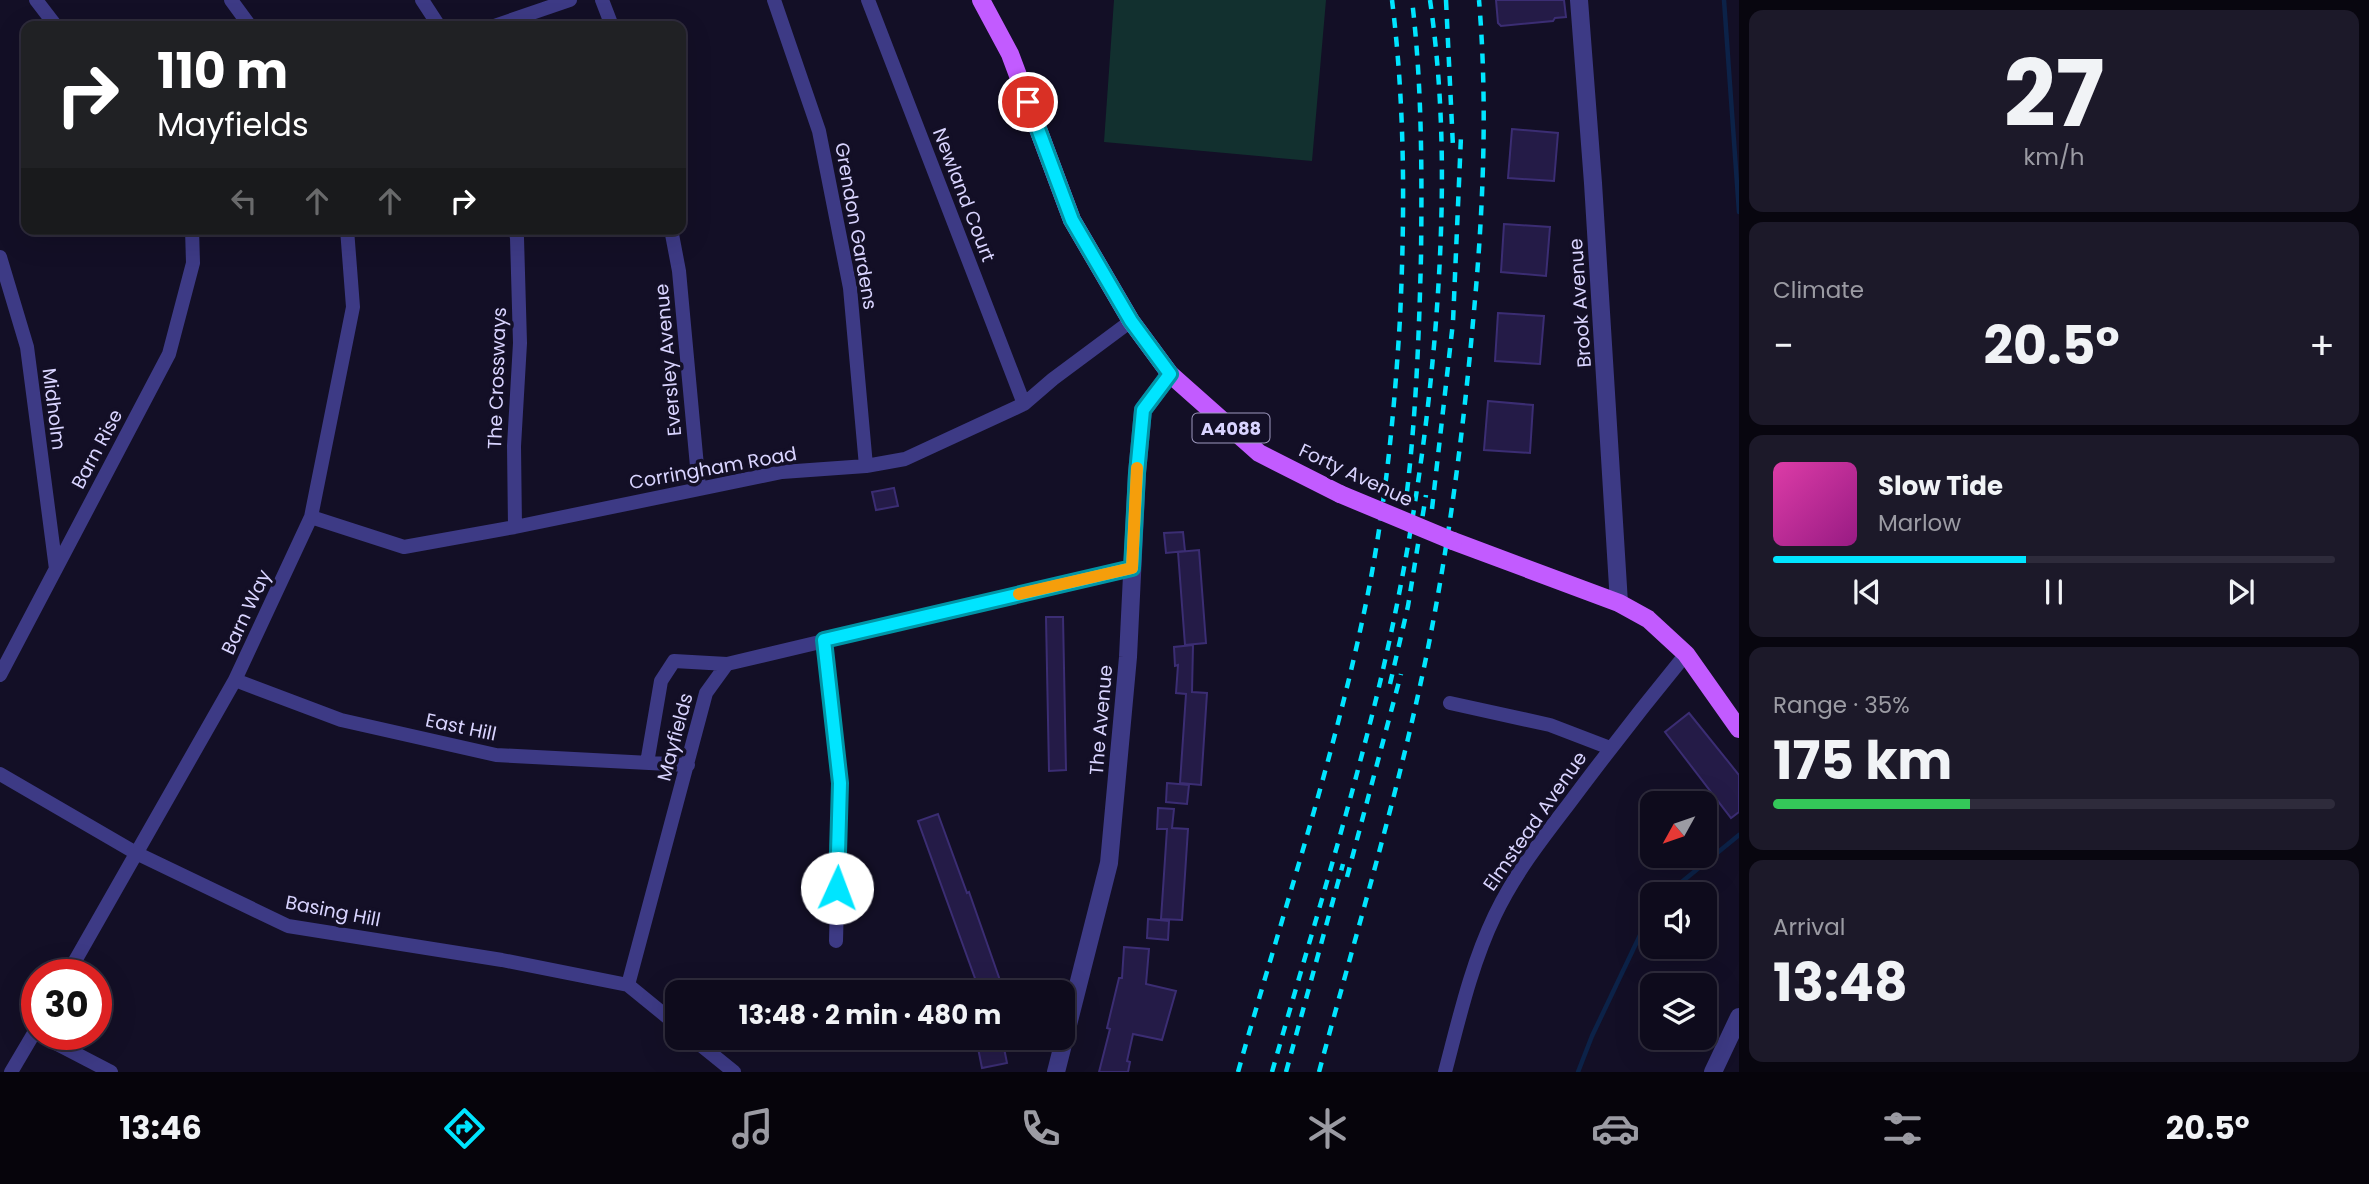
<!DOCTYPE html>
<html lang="en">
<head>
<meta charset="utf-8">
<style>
	:root { --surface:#0e0b1c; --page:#1c1929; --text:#f1f3f6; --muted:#9b9ba3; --line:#2e2b3b; --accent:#00e5ff }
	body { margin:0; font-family:Poppins,sans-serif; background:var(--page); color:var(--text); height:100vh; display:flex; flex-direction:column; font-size:26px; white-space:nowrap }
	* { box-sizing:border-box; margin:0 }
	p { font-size:23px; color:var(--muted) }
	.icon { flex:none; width:38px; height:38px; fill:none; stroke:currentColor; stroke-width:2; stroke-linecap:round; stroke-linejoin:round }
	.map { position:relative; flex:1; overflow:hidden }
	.sheet { display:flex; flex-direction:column; gap:10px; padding:10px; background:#08060f; width:630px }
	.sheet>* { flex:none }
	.top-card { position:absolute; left:21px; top:21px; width:665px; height:214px; border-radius:14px; box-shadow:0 7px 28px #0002,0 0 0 2px var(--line); background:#202124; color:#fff; overflow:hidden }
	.needle { width:46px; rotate:230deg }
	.fabs { position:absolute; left:1640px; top:791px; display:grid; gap:14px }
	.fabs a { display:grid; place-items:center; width:77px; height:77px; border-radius:14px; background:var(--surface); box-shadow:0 7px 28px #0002,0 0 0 2px var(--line); font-size:35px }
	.speed { position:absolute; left:21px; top:959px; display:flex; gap:14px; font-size:35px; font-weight:700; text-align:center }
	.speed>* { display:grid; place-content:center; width:91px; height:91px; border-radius:50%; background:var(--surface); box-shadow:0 7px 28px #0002,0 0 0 2px var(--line); line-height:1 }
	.speed .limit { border:10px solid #d22; background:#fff; color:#111 }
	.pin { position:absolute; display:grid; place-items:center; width:60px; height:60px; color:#fff; margin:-30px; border:4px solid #fff; border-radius:50%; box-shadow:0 2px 7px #0007 }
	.me { position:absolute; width:77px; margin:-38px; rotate:2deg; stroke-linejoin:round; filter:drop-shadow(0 0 5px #0008) }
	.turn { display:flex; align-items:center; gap:24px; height:147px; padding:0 21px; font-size:32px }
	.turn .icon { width:91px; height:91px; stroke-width:2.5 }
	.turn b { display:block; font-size:49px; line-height:60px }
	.lanes { display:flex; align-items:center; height:66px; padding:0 21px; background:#0003; justify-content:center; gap:35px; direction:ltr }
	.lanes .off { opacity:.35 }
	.big { font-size:52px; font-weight:700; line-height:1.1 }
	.sheet .widget { flex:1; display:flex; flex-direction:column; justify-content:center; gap:10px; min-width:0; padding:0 24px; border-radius:14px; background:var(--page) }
	.sheet .dial { align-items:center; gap:0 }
	.dial b { font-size:91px; line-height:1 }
	.song { display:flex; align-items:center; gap:21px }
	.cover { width:84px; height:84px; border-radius:10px; background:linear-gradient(135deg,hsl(320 70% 55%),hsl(310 70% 35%)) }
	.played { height:7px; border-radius:4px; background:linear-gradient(90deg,var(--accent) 45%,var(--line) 45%) }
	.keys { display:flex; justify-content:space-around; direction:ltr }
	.heat { display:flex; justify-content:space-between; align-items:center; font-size:38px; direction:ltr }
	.charge { height:10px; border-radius:5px; background:linear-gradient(90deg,#34c759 35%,var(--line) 0) }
	.trip { position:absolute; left:665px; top:980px; width:410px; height:70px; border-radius:14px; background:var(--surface); box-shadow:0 7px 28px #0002,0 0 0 2px var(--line); font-weight:700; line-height:70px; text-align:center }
	.menu { display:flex; height:112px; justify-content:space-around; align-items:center; background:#06040b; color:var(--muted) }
	.menu .icon { width:49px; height:49px }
	.menu .on { color:var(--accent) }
	.menu b { font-size:32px; color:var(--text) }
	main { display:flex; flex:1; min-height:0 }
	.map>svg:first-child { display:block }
	.green { fill:#12302f }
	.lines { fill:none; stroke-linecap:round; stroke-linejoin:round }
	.stream { stroke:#0c2248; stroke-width:4.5 }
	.building { fill:#241b47; stroke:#3b2d73; stroke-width:2 }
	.minor { stroke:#3d3a85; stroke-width:14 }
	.tertiary { stroke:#3d3a85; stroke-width:18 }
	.primary { stroke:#c25bff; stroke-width:18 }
	.rail { stroke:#00e5ff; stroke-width:4.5; stroke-dasharray:10 9; stroke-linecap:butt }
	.primary-bridge { stroke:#c25bff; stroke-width:18 }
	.route-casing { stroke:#0095a6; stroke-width:18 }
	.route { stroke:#00e5ff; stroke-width:12 }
	.slow { stroke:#f59e0b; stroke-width:12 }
	.labels { text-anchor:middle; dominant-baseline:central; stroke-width:7; stroke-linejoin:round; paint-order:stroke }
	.shield { fill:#130f26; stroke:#9e99be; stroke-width:2 }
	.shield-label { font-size:18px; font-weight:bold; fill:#d9d4ff }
	.street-label { font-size:19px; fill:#d9d4ff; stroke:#130f26 }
</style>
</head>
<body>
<main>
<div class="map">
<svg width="1739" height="1072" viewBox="0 0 1739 1072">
	<rect width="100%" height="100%" fill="#130f26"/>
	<path class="green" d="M1114 0H1326L1312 161 1104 142Z"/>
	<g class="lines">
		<path class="stream" d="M1724 0 1739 212
			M1667 894 1739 835
			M1578 1072 1592 1036 1652 910"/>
	</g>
	<path class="building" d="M1496 0H1564L1566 17 1555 18 1553 21 1501 26 1498 23Z
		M1512 129 1558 133 1554 181 1508 178Z
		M1504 224 1550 227 1546 276 1501 272Z
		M1498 313 1544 316 1540 364 1495 361Z
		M1488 401 1533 405 1530 453 1484 450Z
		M894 488 898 506 876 510 872 492Z
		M1183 532 1185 551 1166 553 1164 533Z
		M1199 550 1206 643 1185 645 1178 552Z
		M1046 617H1063L1066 770 1049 771Z
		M1193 645 1192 692 1207 693 1201 785 1180 783 1186 694 1176 693 1178 665 1175 666 1174 647Z
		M1689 713 1739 775V812L1731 818 1665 732Z
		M1167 783 1189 785 1187 804 1166 802Z
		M1158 808 1174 809 1172 828 1188 829 1182 920 1161 919 1167 829H1157Z
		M938 814 967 893 969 892 1002 986 982 992H980L918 821Z
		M1148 919 1169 921 1168 940 1147 938Z
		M1124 947 1149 949 1146 984 1176 991 1162 1040 1133 1034 1127 1061 1130 1062 1128 1072H1099L1110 1029 1107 1028 1119 978H1122Z
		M976 1038H1002L1007 1063 982 1068Z"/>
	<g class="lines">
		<path class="minor" d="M36 0 56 26
			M231 0 250 26
			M422 0 439 26
			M602 0 612 26
			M774 0 819 131 850 288 866 466
			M868 0 1024 404
			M494 26 570 0
			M515 229 517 238 520 343 514 446 515 527
			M671 229 679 271 699 488
			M0 257 27 347 56 569
			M311 517 404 547 515 527 782 472 866 466 905 459 1024 404 1053 379 1131 321
			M824 640 840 783 836 941
			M0 675 169 354 193 263 192 229
			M235 680 341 720 496 755 688 765
			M1450 703 1550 725 1610 748
			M647 763 661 681 674 661 727 664
			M0 774 136 853 288 926 502 960 628 985 677 1025
			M67 975 235 680 311 517 353 307 347 229
			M628 985 706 693 727 664 1132 568
			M38 1034 111 1072
			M692 1038 734 1072
			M11 1072 37 1028
			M1445 1072C1459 1019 1471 965 1495 915 1514 875 1541 840 1568 805 1606 754 1645 704 1686 654"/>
		<path class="tertiary" d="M1579 0 1593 183 1619 603
			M1056 1072 1109 863 1128 657 1137 473 1143 410 1170 374
			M1713 1072 1739 1017"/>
		<path class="primary" d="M981 0 1010 54 1072 220 1131 321 1170 374 1259 453 1340 494
			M1453 541 1619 603 1648 619 1686 654 1739 729"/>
		<path class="rail" d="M1446 0 1453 147
			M1407 492C1416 414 1419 335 1421 257 1422 171 1422 85 1412 0
			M1432 509 1453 322 1461 136
			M1390 684 1408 606 1426 495
			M1347 877 1401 674
			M1238 1072C1280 922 1329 775 1362 622 1384 522 1394 420 1400 318 1405 212 1405 106 1392 0
			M1272 1072C1308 945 1347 819 1378 691 1406 574 1425 454 1435 334 1444 222 1446 111 1430 0
			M1286 1072 1343 864
			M1319 1072C1356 933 1398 795 1427 653 1449 544 1463 433 1473 322 1483 215 1488 108 1479 0"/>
		<path class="primary-bridge" d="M1340 494 1453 541"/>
	</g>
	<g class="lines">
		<defs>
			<path id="route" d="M837 888 840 783 824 640 1132 568 1137 473 1143 410 1170 374 1131 321 1072 220 1028 102"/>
		</defs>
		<use href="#route" class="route-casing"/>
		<use href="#route" class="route"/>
		<path class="slow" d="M1019 594 1132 568 1137 468"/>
	</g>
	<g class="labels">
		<rect class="shield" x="1192.5" y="413.5" width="77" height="29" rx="5"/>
		<g class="shield-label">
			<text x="1231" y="428">A4088</text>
		</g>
		<g class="street-label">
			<text transform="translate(964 195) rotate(69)">Newland Court</text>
			<text transform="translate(856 226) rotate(80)">Grendon Gardens</text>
			<text transform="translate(1580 303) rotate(-94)">Brook Avenue</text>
			<text transform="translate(668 360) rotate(-95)">Eversley Avenue</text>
			<text transform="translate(497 378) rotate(-88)">The Crossways</text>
			<text transform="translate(54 409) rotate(83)">Midholm</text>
			<text transform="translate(97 449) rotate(-62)">Barn Rise</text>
			<text transform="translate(713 468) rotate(-10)">Corringham Road</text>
			<text transform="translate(1356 475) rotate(25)">Forty Avenue</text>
			<text transform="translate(246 612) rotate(-65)">Barn Way</text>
			<text transform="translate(1101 720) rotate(-85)">The Avenue</text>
			<text transform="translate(461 727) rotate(12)">East Hill</text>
			<text transform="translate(675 737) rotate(-75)">Mayfields</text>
			<text transform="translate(1535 821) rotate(-55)">Elmstead Avenue</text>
			<text transform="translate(333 911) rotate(11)">Basing Hill</text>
		</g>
	</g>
</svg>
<div class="fabs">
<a><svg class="needle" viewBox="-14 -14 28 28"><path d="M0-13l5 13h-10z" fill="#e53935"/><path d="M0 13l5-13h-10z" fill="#9b9ba3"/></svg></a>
<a><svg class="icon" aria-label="sound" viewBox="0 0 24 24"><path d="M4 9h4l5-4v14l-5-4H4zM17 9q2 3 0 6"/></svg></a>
<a><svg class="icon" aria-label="layers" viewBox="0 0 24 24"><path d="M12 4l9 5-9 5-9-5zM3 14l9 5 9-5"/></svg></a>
</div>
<div class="speed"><div class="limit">30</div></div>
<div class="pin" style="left:1028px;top:102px;background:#d93025"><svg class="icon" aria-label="arrive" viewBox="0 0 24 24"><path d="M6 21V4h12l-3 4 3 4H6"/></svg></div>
<svg class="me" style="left:837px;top:888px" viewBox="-20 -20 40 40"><circle r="19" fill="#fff"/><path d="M0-13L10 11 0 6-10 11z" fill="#00e5ff"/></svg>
<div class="trip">13:48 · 2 min · 480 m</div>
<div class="top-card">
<div class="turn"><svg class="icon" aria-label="right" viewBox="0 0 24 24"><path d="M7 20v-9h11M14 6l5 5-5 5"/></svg><div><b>110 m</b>Mayfields</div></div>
<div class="lanes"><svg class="icon off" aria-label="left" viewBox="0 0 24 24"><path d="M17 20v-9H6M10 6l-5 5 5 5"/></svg><svg class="icon off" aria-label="ahead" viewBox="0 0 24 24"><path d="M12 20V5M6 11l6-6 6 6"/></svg><svg class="icon off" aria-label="ahead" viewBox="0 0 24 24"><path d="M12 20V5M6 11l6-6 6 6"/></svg><svg class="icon" aria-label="right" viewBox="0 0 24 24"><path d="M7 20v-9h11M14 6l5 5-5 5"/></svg></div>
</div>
</div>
<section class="sheet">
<div class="widget dial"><b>27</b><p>km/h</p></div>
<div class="widget"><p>Climate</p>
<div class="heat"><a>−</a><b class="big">20.5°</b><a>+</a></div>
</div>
<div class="widget">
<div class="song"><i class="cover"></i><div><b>Slow Tide</b><p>Marlow</p></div></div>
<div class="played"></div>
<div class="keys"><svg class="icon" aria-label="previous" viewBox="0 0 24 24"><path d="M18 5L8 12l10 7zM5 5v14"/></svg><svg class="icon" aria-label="pause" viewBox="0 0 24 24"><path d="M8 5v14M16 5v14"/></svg><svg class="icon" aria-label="next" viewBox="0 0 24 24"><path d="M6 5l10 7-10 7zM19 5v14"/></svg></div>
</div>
<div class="widget"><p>Range · 35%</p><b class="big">175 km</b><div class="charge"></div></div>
<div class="widget"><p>Arrival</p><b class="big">13:48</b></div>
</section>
</main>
<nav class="menu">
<b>13:46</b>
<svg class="icon on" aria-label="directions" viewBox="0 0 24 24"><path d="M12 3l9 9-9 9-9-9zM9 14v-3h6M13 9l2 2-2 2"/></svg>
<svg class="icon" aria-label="music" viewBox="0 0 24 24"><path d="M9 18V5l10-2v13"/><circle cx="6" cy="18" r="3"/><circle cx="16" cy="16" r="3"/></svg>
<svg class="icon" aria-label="phone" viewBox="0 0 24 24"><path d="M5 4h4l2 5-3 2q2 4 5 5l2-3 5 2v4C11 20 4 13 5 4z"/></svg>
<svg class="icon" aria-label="climate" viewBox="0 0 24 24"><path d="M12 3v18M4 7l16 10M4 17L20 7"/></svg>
<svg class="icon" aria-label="car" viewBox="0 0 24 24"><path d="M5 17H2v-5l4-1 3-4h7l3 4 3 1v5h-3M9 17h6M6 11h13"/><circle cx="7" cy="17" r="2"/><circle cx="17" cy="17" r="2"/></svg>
<svg class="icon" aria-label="filters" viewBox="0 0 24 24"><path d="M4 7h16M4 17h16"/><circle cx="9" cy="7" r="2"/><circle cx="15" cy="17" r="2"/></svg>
<b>20.5°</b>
</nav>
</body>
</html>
